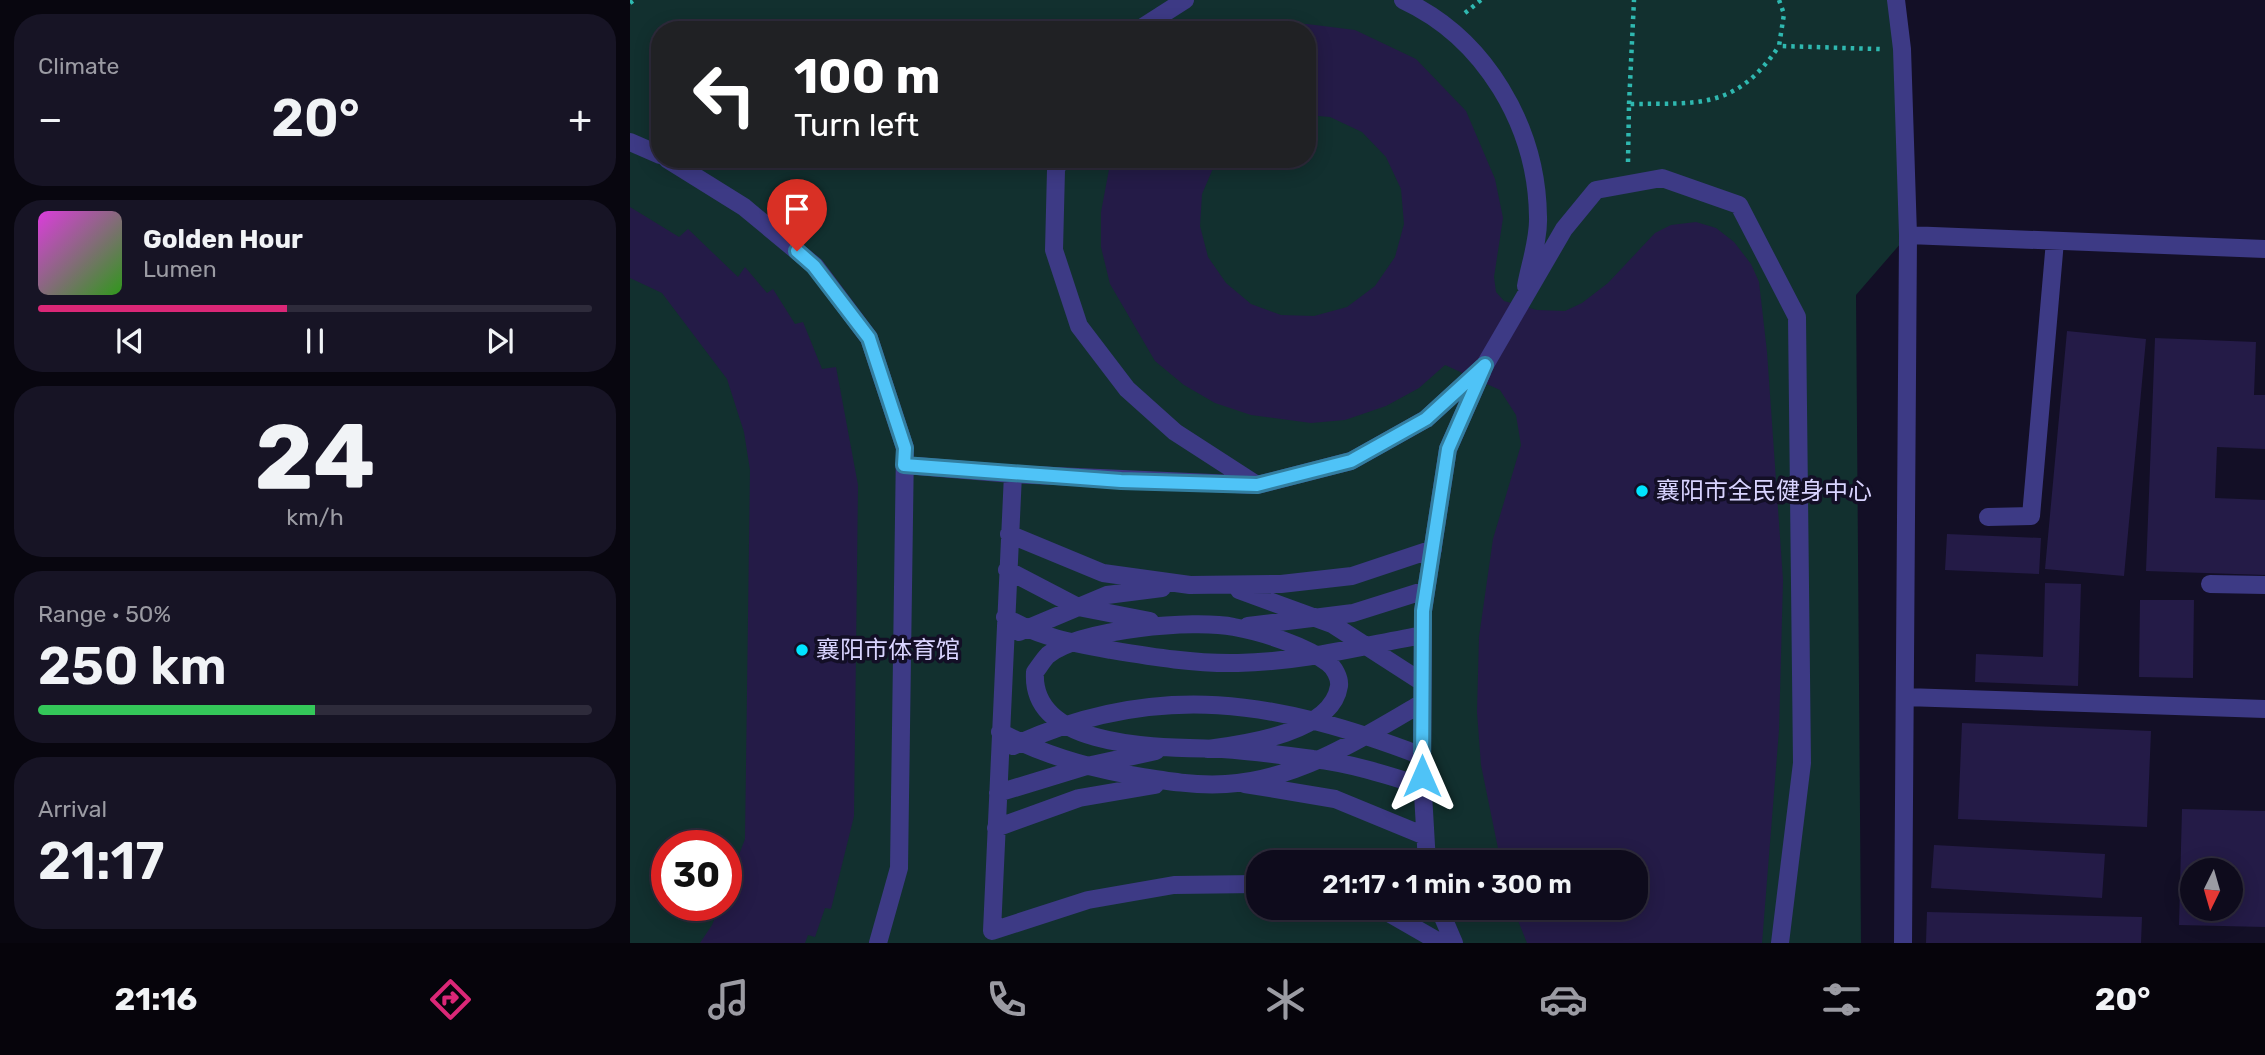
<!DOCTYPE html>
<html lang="en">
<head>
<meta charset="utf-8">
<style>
	:root { --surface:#0e0b1c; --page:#171425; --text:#f1f3f6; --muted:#9b9ba3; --line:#2e2b3b; --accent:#db2777 }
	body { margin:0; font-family:Rubik,"Noto Sans SC",sans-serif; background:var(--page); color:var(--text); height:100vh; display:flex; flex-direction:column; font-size:26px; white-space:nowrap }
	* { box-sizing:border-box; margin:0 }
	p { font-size:23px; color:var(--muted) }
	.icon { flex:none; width:38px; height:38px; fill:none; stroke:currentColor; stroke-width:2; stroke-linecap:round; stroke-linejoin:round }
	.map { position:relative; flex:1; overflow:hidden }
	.drawer { display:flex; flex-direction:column; gap:14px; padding:14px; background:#08060f; width:630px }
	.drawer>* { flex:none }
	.guide { position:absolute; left:21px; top:21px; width:665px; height:147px; border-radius:28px; box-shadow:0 4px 18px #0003,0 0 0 2px var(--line); background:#202124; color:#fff; overflow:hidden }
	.needle { width:46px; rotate:185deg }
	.tools { position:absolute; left:1550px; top:858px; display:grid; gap:14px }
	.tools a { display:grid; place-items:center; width:63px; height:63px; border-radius:50%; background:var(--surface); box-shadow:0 4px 18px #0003,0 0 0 2px var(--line); font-size:35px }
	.speed { position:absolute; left:21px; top:830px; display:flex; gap:14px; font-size:35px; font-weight:700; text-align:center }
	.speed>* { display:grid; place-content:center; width:91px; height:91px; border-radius:50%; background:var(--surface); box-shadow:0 4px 18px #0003,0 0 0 2px var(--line); line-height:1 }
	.speed .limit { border:10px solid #d22; background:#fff; color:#111 }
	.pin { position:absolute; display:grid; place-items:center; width:60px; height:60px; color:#fff; margin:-72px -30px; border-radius:50% 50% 50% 0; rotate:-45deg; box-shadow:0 0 7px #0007 }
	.pin .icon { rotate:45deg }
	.me { position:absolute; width:77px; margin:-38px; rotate:0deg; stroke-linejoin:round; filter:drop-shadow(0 0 5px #0008) }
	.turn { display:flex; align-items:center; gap:24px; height:147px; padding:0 28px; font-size:32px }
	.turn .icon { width:91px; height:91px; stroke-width:2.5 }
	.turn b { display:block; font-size:49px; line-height:60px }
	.big { font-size:52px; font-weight:600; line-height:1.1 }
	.drawer .tile { flex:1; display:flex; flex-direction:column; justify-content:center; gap:10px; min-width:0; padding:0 24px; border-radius:28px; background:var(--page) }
	.drawer .dial { align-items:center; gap:0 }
	.dial b { font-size:91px; line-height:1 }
	.song { display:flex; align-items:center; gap:21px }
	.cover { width:84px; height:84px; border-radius:10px; background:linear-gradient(135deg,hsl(300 70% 55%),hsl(110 70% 35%)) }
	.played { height:7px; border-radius:4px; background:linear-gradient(90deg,var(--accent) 45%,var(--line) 45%) }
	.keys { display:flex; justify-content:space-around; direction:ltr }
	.heat { display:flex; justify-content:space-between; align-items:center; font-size:38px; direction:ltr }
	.charge { height:10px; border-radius:5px; background:linear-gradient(90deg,#34c759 50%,var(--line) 0) }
	.trip { position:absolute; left:616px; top:850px; width:402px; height:70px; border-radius:28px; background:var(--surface); box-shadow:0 4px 18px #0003,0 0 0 2px var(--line); font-weight:600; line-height:70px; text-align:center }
	.menu { display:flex; height:112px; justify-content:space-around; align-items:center; background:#06040b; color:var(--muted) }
	.menu .icon { width:49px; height:49px }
	.menu .on { color:var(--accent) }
	.menu b { font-size:32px; color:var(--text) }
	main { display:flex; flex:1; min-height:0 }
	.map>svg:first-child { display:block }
	.green { fill:#12302f; fill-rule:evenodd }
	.building { fill:#241b47; fill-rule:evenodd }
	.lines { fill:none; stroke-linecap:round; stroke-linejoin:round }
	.path { stroke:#2fb8b0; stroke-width:4.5; stroke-dasharray:3.5 5; stroke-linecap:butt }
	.minor { stroke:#3d3a85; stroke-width:18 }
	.route-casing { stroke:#337fa1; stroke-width:18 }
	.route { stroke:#4fc3f7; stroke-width:12 }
	.poi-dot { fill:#00e5ff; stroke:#130f26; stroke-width:2.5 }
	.labels { text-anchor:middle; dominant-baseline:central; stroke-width:7; stroke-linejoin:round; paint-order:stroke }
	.poi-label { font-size:24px; fill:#d9d4ff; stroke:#130f26; text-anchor:start }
</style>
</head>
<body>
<main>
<section class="drawer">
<div class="tile"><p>Climate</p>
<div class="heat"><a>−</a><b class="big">20°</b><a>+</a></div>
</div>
<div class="tile">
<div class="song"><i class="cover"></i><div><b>Golden Hour</b><p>Lumen</p></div></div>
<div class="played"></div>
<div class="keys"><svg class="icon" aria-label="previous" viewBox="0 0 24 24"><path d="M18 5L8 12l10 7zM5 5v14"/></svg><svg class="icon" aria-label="pause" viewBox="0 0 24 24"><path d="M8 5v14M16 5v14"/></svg><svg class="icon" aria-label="next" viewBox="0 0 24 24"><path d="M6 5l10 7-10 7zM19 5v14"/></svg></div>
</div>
<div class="tile dial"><b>24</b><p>km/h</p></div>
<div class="tile"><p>Range · 50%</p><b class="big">250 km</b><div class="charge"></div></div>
<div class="tile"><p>Arrival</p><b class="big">21:17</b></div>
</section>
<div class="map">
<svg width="1635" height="943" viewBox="0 0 1635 943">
	<rect width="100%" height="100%" fill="#130f26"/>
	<path class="green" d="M0 0H1266L1278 235 1226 295 1231 943H0ZM30 30H677V159H30ZM37 845H96V905H37ZM628 863H1006V908H628Z"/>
	<path class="building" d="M677 24 725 30 786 59 836 111 865 179 873 218 864 277 866 292 874 301 907 310 935 311 952 303 978 283 1025 233 1041 225 1066 222 1086 228 1104 242 1121 264 1129 282 1137 352 1153 580 1149 730 1132 943H897L883 908H1006V863H871L851 765 847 712 849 637 863 539 891 445 886 415 870 390 815 365 789 388 756 406 715 420 681 423 621 415 585 403 554 385 525 361 480 284 471 247V212L481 159H587L572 194 570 226 578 257 596 283 621 304 651 315 684 316 717 307 745 286 765 257 774 224 771 189 756 157 732 132 700 117 677 115V30H632Z
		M0 207 49 237 58 229 108 277 115 267 137 293 143 289 165 324 173 322 192 369 206 367 228 485 224 816 201 909 195 908 185 937 178 935 175 943H70L82 925 90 905H96V888L115 839 120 470 114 432 97 379 32 293 0 278Z
		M1437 331 1516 339 1494 576 1415 569Z
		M1525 338 1626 342 1624 395H1635V449L1587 447 1585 498 1635 500V575L1516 571Z
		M1317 534 1411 538 1409 574 1315 570Z
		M1415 583 1451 584 1448 686 1345 682 1346 654 1413 657Z
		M1510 600H1564L1563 678 1509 677Z
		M1332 723 1521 731 1517 827 1328 819Z
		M1552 809 1635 811V927L1549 925ZM1563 870H1601V908H1563Z
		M1304 845 1475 854 1472 898 1301 888Z
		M1297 912 1512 917 1511 943H1296Z"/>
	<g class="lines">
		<path class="path" d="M1149 0 1154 14 1149 46 1250 49
			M0 3 4 0
			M835 13 851 0
			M999 104 1004 0
			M998 162 999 104C1068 103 1106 110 1149 46"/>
		<path class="minor" d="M773 0C855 38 907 126 908 217 909 239 900 264 896 286
			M1266 0 1272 49 1278 235 1635 249
			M508 30 555 0
			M0 142 30 155
			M37 159 114 207 185 266 239 338 275 448 269 868 248 943
			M430 159 426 170 424 250 449 326 497 389 545 432 627 485 721 461 796 419 855 365 934 229 966 190 1032 178 1109 205 1167 317 1172 763 1150 943
			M274 465 383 474
			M627 485 383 474 362 931 458 900 544 885 628 884
			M1358 517 1401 516 1425 241
			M379 534 473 573 560 585 651 584 722 576 803 549
			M377 570 448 607 520 621
			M1580 584 1635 585
			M609 590 702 624 792 682
			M375 617C409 637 443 643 481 650 523 657 566 664 608 663 670 662 732 646 793 635
			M618 626 723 613 796 590
			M389 632 477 595 532 588
			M1275 697 1635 709
			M370 732C413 755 458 768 506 776 536 781 566 786 596 784 667 780 733 738 792 703
			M383 746C528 679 648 701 792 756
			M578 749C615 744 702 733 709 686 710 678 704 667 698 663 676 646 632 632 604 627 565 619 449 629 418 655 413 660 409 667 405 672 400 752 539 747 592 749 622 751 653 755 683 759 720 763 757 775 792 786
			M615 784 705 799 795 836
			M368 793 457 766 526 751
			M366 828 449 798 525 785
			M797 863 792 776 793 611 818 449 852 372
			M750 908 811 943
			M809 908 824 943
			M1273 943 1278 235"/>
	</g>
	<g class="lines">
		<defs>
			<path id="route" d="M167 251 184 266 239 338 275 448 274 465 491 481 627 485 721 461 796 419 855 365 818 449 793 611 792 776"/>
		</defs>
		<use href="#route" class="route-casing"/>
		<use href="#route" class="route"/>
	</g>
	<g class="poi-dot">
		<circle cx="1012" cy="491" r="7"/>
		<circle cx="172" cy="650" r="7"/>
	</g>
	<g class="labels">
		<g class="poi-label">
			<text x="1026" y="491">襄阳市全民健身中心</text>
			<text x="186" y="650">襄阳市体育馆</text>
		</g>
	</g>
</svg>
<div class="tools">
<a><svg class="needle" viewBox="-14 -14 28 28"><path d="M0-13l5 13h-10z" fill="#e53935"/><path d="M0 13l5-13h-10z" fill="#9b9ba3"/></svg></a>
</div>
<div class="speed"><div class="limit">30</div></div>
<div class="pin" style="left:167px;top:251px;background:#d93025"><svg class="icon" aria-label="arrive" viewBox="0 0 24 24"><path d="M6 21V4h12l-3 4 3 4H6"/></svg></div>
<svg class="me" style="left:792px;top:776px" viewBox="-20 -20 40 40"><path d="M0-17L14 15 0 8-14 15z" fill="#4fc3f7" stroke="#fff" stroke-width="4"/></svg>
<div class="trip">21:17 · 1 min · 300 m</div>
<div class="guide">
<div class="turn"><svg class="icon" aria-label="left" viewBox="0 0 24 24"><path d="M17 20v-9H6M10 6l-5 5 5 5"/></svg><div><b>100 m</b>Turn left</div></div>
</div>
</div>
</main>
<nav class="menu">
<b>21:16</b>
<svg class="icon on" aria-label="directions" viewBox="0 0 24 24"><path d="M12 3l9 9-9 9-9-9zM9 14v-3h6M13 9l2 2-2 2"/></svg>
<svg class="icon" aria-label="music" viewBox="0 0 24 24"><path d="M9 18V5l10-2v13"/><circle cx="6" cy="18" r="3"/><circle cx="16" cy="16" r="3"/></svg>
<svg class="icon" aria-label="phone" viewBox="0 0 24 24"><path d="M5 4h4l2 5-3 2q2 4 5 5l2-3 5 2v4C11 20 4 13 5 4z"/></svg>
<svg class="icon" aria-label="climate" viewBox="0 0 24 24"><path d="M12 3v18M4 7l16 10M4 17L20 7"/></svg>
<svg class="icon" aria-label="car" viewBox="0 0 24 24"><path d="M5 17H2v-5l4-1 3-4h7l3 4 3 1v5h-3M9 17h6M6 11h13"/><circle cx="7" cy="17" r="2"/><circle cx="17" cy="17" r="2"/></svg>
<svg class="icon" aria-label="filters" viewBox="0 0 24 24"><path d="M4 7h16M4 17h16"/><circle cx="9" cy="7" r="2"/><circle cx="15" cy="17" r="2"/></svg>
<b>20°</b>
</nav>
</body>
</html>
